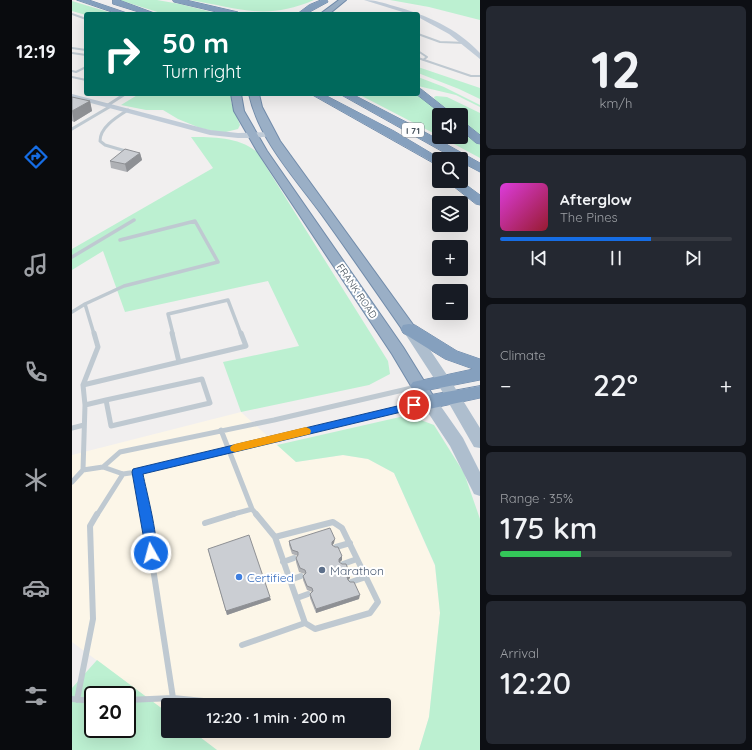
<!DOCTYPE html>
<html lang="en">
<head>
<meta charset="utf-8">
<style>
	:root { --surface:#171b24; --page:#242831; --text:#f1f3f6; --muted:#9ea1a6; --line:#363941; --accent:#166de4 }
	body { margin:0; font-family:Quicksand,sans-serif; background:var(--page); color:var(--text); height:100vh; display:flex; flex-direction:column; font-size:15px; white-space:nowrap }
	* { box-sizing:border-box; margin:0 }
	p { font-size:13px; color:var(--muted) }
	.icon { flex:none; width:22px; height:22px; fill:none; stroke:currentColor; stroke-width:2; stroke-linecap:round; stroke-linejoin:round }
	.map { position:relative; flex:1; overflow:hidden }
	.panel { display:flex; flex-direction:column; gap:6px; padding:6px; background:#0d0f14; width:272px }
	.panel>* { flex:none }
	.hud { position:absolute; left:12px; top:12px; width:336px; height:84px; border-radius:4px; box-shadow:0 4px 16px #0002; background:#00695c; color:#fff; overflow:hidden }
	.controls { position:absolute; left:360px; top:108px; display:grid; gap:8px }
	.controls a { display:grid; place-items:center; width:36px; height:36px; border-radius:4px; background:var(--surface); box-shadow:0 4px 16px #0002; font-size:20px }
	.speed { position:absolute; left:12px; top:686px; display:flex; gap:8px; font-size:20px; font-weight:700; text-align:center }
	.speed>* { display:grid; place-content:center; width:52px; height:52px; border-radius:50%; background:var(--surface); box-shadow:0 4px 16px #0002; line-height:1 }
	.speed .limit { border:2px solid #111; border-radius:6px; background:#fff; color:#111 }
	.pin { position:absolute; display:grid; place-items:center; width:34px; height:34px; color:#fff; margin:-17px; border:2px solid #fff; border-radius:50%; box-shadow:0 1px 4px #0007 }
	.me { position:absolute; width:44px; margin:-22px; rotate:353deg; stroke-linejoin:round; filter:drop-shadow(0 0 3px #0008) }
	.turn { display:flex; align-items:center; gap:14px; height:84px; padding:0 12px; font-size:18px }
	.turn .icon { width:52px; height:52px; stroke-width:2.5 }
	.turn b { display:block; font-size:28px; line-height:34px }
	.big { font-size:30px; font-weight:600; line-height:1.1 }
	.panel .card { flex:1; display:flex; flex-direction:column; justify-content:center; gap:6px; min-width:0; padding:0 14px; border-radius:6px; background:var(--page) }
	.panel .dial { align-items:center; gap:0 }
	.dial b { font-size:52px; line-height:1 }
	.song { display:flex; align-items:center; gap:12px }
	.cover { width:48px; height:48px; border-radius:6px; background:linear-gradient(135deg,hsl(300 70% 55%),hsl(350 70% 35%)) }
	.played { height:4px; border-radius:2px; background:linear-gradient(90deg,var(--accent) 65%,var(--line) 65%) }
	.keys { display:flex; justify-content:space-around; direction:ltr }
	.heat { display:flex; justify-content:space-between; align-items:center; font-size:22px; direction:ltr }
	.charge { height:6px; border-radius:3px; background:linear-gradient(90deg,#34c759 35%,var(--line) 0) }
	.trip { position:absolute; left:89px; top:698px; width:230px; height:40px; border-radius:4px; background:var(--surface); box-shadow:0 4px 16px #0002; font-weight:600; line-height:40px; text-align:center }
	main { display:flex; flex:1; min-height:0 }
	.tab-bar { display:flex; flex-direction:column; width:72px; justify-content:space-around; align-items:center; background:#090b0e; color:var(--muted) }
	.tab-bar .icon { width:28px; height:28px }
	.tab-bar .selected { color:var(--accent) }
	.tab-bar b { font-size:18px; color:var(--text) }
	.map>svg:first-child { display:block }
	.commercial { fill:#fcf6e8 }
	.green { fill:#bcf0d1; fill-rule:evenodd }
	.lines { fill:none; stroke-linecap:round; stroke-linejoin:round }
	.trunk-casing { stroke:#718baa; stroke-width:2 }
	.motorway-casing { stroke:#718baa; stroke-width:1 }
	.service-far4 { stroke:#bfc9d1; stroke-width:2 }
	.service-far3 { stroke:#bfc9d1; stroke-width:3 }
	.service-far2 { stroke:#bfc9d1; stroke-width:3.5 }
	.service-far1 { stroke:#bfc9d1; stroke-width:5 }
	.service { stroke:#bfc9d1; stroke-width:6 }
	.secondary { fill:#c1ccd8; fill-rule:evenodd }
	.primary { fill:#aebece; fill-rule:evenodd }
	.trunk { fill:#9aafc6; fill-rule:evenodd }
	.motorway { fill:#85a0be; fill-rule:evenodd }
	.wall { fill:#afb1b5 }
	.shaded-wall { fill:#8e9094 }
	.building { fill:#cbced3; stroke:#8e9094 }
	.route { fill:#166de4; stroke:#0e4794 }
	.slow { fill:#f59e0b }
	.service-dot { fill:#5c6f8a; stroke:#fff; stroke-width:1.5 }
	.shop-dot { fill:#3f7fe0; stroke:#fff; stroke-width:1.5 }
	.labels { text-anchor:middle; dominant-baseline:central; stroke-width:4; stroke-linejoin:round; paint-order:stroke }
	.shield { fill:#fff; stroke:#7e868d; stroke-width:1 }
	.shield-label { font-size:9px; font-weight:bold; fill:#46525c }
	.street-label { font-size:10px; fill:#46525c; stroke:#fff }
	.near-service-label { font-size:12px; fill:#4e5e75; stroke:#fff; text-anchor:start }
	.near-shop-label { font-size:12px; fill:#366cbe; stroke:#fff; text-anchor:start }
</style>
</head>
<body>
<main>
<nav class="tab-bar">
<b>12:19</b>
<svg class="icon selected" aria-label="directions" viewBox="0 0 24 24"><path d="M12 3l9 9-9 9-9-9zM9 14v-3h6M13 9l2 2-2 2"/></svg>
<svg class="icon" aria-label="music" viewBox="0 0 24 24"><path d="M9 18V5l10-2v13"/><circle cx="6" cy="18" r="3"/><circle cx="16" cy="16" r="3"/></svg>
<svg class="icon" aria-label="phone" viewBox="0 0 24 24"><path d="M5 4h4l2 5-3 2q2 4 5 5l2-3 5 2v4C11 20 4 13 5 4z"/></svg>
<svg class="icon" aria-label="climate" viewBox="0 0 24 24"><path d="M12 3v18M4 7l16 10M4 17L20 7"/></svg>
<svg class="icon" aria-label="car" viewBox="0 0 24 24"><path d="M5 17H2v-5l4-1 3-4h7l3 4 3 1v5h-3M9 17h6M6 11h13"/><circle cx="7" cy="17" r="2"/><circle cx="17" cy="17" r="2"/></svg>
<svg class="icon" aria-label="filters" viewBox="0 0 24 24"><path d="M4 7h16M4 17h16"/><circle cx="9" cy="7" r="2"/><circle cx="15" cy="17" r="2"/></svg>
</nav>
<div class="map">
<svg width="408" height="750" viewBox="0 0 408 750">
	<rect width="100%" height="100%" fill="#f1efef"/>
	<path class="commercial" d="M169 412 224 462 271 455 296 459 322 473 363 566 368 613 357 717 347 750H145L120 731H312V705H96V713L0 642V455Z"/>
	<path class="green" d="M47 0H85L108 4 147 14H92Z
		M118 0H242C194 21 166 8 118 0Z
		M318 0H408V20L357 7Z
		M0 1 43 14H14V15L0 11Z
		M346 67 408 88V99L387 89 346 73Z
		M346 77 372 87 408 105V107L384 95 346 86Z
		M67 94H160L159 102 168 125 166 129 150 133 128 128 106 119 91 110H74L49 105Z
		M286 94H346L372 115H367V136Z
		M364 96 375 97 408 113V135L389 120V115H383L363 100 362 97Z
		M389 129 408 145V158L369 137H389Z
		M119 137C141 137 167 137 185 152L316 361 318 374 297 385 169 412 151 362 227 346 196 281 53 312 31 251 0 270V249L141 168Z
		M328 417 346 419 362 425 392 473 408 519V750H347L357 717 368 613 363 565 322 473 296 459 271 455 224 462 205 445Z
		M25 660 96 713V731H120L145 750H0V688ZM21 695H55V729H21Z"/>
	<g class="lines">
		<defs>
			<path id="trunk" d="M267 0H274L257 14H248Z
				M159 94H169L172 111 195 151 331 347 365 402 363 406 357 408 351 406 320 354 185 151 162 111Z
				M177 94H187L190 107 208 141 342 326 344 329 342 332 337 334 332 332C305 293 278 254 250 215 223 178 187 140 177 94Z"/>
			<path id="motorway" d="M5 0H17L58 14H46Z
				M41 0H47L85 14H73L41 4Z
				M101 0H114L166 12 167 14H153L102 2Z
				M249 0H255L256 2 234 14H225L237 5Z
				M346 88 349 89 382 115H371L344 94H346Z
				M239 94H251L322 131 369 159H367V166Z
				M268 94H280L342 126 408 163V172L389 162V159H384Z
				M389 122 393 123 408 135V144L404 143 389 130Z
				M375 181H389L408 195V205L404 204Z
				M337 324 343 325 385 351 408 359V380L347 392 341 390 338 386 341 382 401 369 373 359 331 333 329 329 331 325Z
				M408 386V398L357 409 351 407 348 402 351 397 357 395Z"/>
		</defs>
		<use href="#trunk" class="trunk-casing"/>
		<use href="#motorway" class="motorway-casing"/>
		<path class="service-far4" d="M0 14 14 19
			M346 27V28
			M346 34 368 42 394 43
			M0 48 14 50
			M346 51 355 57 351 60
			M0 53 14 55
			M346 58 399 76H408
			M0 71 4 72 14 67
			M0 77 14 80"/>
		<path class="service-far3" d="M36 105 53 94
			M56 110C45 117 28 127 28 141L33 145 57 152
			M0 129 39 106"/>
		<path class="service-far2" d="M0 257 62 220
			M13 304 22 334
			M0 312 13 304 52 286 146 262 123 221 48 240
			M101 334 96 314 156 300 169 334"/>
		<path class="service-far1" d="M100 333 107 362
			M130 379 138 403 39 426 34 400Z
			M11 385 174 346 169 333
			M13 405 34 400
			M0 428 12 425
			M149 430 180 509 185 515
			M31 467 51 474 65 472 354 403
			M11 470 13 405 11 385 26 347 22 333
			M65 472 74 515
			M0 482 11 470 31 467 48 452 202 420 344 387
			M25 515 51 474
			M158 515 180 509"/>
		<path class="service" d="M74 514 79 553
			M184 514 203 537
			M261 522 270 528 306 602 298 613 243 629 233 623 203 537Z
			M133 523 162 514
			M264 547 278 543
			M211 562 222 558
			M271 564 285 559
			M81 568 101 698
			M218 580 229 576
			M279 582 294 577
			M225 598 236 594
			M170 645 233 623
			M0 699 21 701
			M5 700 21 619 18 526 25 514
			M55 700 101 698 162 704"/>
		<path class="secondary" d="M292 0C303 0 312 3 322 6 354 15 385 28 408 53V59L377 34 346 17V14H337Z
			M0 94 138 130 166 133 199 132 203 134 199 136 181 138H166L138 135 0 98Z"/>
		<path class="primary" d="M337 324 342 326 377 378 408 428V448L402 447 367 386 330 329 332 326Z
			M357 396 363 398 391 438 408 472V496L402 494 378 446 349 402 351 398Z"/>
		<use href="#trunk" class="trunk"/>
		<use href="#motorway" class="motorway"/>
	</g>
	<path class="wall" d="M0 97 18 101 20 111 2 122 0 121Z
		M68 153 70 160 55 172 39 168 38 161Z
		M217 541 262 543 260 545 270 560 267 562 278 578 276 580 287 599 244 613 238 598V594L240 592 235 590 231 580V576L233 574 227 572 224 562V558L226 556 220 554 217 545Z
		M136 549 199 600 155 615 137 553Z"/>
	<path class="shaded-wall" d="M18 101 20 111 2 122 0 111Z
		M68 153 70 160 55 172 53 164Z
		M263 539 262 543 260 546V542Z
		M270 556V560L267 563V559Z
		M278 574V578L275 581V577Z
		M288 595 287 599 244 613V609Z
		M198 597 199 600 155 615 154 611Z"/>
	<path class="building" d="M0 97 18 101 0 111Z
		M53 149 68 153 53 164 38 161Z
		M258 528 263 539 260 542V545L263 547H266L270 556 267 559V562L270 564H274L278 574 275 577 276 580 278 582H282L288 595 244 609 238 594 241 591 240 588 235 586 231 576 234 573 233 570 228 568 224 558 226 555V552L220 550 217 541Z
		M177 535 198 597 154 611 136 549Z"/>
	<path class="route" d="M342 402 346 403 347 405 346 408 71 474C74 490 89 545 83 557L79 558 75 557 60 472 61 469Z"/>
	<path class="slow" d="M234 427 238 429 239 431 238 434 163 452 159 451 158 448 159 446 163 444Z"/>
	<circle class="service-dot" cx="250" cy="570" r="4"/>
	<circle class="shop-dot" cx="167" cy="577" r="4"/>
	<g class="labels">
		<rect class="shield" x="330" y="123" width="22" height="14" rx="3"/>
		<g class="shield-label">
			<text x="341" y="130">I 71</text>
		</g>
		<g class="street-label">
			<text transform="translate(285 291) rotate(56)">FRANK ROAD</text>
		</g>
		<g class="near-service-label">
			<text x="258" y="570">Marathon</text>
		</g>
		<g class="near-shop-label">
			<text x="175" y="577">Certified</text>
		</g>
	</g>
</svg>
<div class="controls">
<a><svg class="icon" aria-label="sound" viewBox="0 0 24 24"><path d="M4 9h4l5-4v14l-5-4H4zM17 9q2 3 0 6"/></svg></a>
<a><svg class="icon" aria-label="search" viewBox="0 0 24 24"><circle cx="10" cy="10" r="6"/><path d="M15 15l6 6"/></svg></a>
<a><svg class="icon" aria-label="layers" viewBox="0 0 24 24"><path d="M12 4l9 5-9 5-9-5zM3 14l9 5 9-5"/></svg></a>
<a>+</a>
<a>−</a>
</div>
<div class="speed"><div class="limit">20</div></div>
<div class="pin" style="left:342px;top:405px;background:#d93025"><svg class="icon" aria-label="arrive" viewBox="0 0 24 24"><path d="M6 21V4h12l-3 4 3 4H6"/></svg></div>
<svg class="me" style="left:79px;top:553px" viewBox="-20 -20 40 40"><circle r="17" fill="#166de4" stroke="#fff" stroke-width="3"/><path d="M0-11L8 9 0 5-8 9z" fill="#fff"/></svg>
<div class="trip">12:20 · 1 min · 200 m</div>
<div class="hud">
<div class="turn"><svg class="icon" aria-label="right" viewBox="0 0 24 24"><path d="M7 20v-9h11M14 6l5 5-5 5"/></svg><div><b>50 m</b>Turn right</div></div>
</div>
</div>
<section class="panel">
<div class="card dial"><b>12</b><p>km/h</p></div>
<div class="card">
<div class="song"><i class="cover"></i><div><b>Afterglow</b><p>The Pines</p></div></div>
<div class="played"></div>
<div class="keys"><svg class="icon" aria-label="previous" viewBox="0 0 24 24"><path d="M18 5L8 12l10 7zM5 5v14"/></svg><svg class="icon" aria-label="pause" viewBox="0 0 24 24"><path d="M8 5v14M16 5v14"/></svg><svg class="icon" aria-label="next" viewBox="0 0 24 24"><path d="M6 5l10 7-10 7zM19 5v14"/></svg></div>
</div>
<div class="card"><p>Climate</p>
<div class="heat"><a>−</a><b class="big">22°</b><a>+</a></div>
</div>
<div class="card"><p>Range · 35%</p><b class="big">175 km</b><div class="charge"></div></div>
<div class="card"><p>Arrival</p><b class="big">12:20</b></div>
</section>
</main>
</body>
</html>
